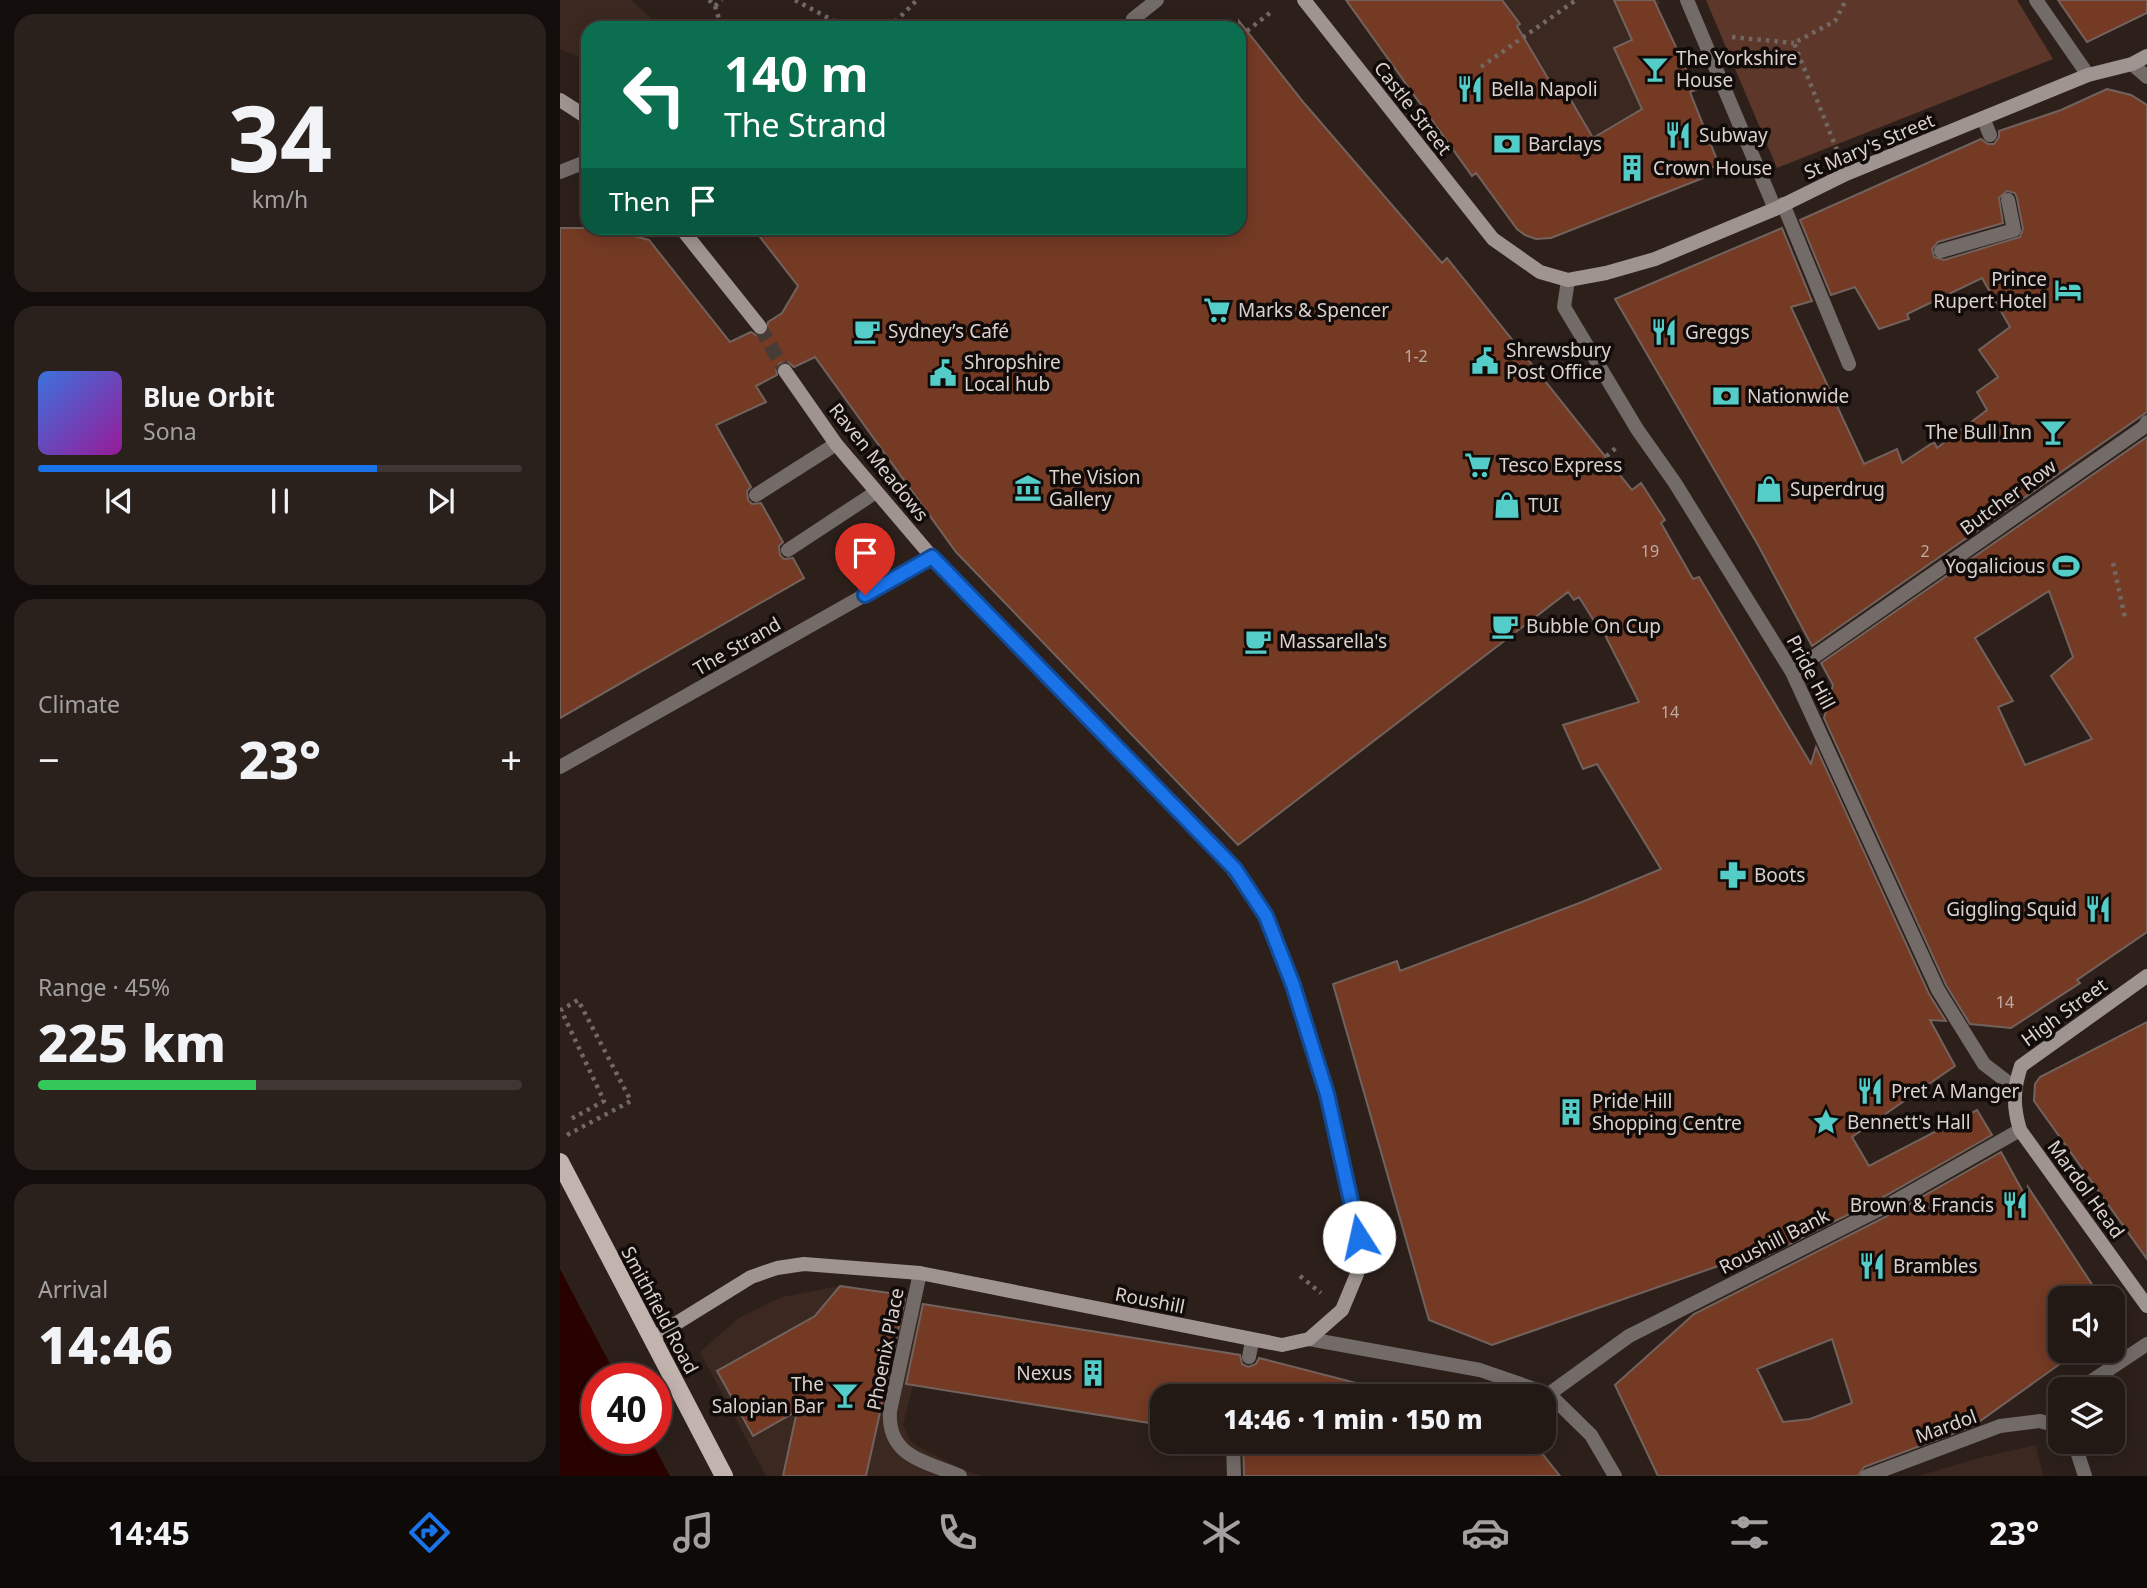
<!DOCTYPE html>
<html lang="en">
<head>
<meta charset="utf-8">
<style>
	:root { --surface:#221814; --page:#2a211d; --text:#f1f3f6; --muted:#a2a0a0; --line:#3f3734; --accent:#1a73e8 }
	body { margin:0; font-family:"Noto Sans",sans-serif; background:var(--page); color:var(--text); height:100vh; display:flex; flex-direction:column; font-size:26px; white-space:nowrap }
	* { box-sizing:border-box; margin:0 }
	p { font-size:23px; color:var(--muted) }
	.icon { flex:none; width:38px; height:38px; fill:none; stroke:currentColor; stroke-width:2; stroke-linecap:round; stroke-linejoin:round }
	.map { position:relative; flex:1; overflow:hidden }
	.side { display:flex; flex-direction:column; gap:14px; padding:14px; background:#130d0b; width:560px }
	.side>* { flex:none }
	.banner { position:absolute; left:21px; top:21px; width:665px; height:214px; border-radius:21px; box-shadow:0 4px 18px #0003,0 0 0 2px var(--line); background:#0b6e4f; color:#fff; overflow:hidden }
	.tools { position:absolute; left:1488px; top:1286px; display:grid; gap:14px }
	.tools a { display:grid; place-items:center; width:77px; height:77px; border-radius:14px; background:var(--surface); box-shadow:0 4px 18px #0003,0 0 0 2px var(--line); font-size:35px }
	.speed { position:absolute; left:21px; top:1363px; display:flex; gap:14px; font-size:35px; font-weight:700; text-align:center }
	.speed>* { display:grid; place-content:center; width:91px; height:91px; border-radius:50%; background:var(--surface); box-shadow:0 4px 18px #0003,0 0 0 2px var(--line); line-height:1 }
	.speed .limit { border:10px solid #d22; background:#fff; color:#111 }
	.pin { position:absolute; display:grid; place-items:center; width:60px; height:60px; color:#fff; margin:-72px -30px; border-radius:50% 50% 50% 0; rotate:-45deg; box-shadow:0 0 7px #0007 }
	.pin .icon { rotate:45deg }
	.me { position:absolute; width:77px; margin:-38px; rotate:350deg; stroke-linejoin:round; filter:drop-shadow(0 0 5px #0008) }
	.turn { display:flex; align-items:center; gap:24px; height:147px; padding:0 28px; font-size:32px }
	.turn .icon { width:91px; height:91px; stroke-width:2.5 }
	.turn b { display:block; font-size:49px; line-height:60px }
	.then { display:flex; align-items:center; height:66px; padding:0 28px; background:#0003; gap:14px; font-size:26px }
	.big { font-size:52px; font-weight:800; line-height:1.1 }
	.side .tile { flex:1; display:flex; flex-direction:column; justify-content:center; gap:10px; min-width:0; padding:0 24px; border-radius:21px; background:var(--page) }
	.side .dial { align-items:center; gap:0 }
	.dial b { font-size:91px; line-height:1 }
	.song { display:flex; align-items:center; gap:21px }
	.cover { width:84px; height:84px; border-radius:10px; background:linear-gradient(135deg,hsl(220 70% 55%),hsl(300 70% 35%)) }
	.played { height:7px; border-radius:4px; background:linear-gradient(90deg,var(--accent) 70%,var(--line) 70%) }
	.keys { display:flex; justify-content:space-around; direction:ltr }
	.heat { display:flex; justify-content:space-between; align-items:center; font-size:38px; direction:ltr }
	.charge { height:10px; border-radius:5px; background:linear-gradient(90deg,#34c759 45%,var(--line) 0) }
	.trip { position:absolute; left:590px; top:1384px; width:406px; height:70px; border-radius:21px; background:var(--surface); box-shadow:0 4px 18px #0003,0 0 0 2px var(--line); font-weight:800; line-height:70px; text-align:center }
	.tabs { display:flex; height:112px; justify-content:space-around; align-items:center; background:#0e0a08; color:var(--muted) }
	.tabs .icon { width:49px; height:49px }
	.tabs .selected { color:var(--accent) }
	.tabs b { font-size:32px; color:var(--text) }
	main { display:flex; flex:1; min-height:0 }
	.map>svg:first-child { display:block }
	.built { fill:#3b2821 }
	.green { fill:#5c372a }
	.water { fill:#290200 }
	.building { fill:#743a24; stroke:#72625d; stroke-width:2; fill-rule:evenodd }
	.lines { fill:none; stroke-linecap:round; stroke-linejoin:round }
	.secondary-tunnel { stroke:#473b36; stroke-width:14; stroke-dasharray:14 7; stroke-linecap:butt }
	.path { stroke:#726763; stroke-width:4.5; stroke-dasharray:3.5 5; stroke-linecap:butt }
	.lane { stroke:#726b68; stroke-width:14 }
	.street { stroke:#726b68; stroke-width:14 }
	.secondary { stroke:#9f9490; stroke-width:14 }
	.primary { stroke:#c2b3ae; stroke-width:18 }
	.route-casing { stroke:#114b97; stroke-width:18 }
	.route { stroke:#1a73e8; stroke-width:12 }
	.labels { text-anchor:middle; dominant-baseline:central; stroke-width:7; stroke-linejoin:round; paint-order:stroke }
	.number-label { font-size:16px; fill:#c1aca4 }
	.poi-label { font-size:19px; fill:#dbd2cf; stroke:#110b09; text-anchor:start }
	.street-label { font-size:19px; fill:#dbd2cf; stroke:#110b09 }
</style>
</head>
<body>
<main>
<section class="side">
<div class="tile dial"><b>34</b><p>km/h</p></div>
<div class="tile">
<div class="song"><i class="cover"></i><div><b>Blue Orbit</b><p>Sona</p></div></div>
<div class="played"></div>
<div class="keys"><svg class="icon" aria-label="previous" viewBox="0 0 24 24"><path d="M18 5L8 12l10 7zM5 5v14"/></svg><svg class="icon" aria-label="pause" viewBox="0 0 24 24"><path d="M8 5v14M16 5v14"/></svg><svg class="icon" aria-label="next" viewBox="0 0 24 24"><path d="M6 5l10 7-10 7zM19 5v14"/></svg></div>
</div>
<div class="tile"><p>Climate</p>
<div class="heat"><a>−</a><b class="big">23°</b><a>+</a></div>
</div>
<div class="tile"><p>Range · 45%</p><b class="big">225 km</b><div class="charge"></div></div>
<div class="tile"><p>Arrival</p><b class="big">14:46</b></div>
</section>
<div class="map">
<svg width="1587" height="1476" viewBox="0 0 1587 1476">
	<rect width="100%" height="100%" fill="#2d201b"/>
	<path class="built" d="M0 0H71L102 28H28V61L0 49Z
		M786 0H1099L1101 3 1097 6 1136 90 1129 93 1159 165 1142 171 1143 178 991 238 976 239 965 235 957 229 917 173 912 176Z
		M280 1286 336 1294 346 1300 366 1304 353 1385 343 1425 350 1440 358 1447 406 1471 423 1476H206L140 1352 179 1318 222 1297Z
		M1476 1445 1483 1476H1358L1423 1457Z"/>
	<path class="green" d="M1146 0H1457L1493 59 1217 168Z"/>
	<path class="water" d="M0 1269 58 1379H37V1438L90 1439 110 1476H0Z"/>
	<path class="building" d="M786 0H942L960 24 957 26 993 87 1001 83 1033 138 1082 109 1054 48 1072 40 1054 0H1094L1136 90 1130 92 1159 165 1142 171 1143 178 991 238 976 239 965 235 957 229 916 173 912 176Z
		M1498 0H1587V13L1527 42Z
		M679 21 744 103 882 263 887 258 1072 490 1081 483 1105 520 1101 523 1133 579 1139 577 1251 764 1256 747 1369 994 1386 1021 1370 1020 1395 1066 1292 1137 1309 1166 1417 1110 1432 1135 1325 1196 1186 1266 1204 1250 932 1345 869 1320 773 984 837 961 840 971 1022 902 1101 869 1037 764 1023 769 1003 725 1079 702 1043 631 1041 632 1019 597 1014 600 1008 592 678 845 396 552 255 357 234 367 228 362 220 363 216 368 217 375 196 386 206 402 156 425 191 487 187 491 188 500 192 504 201 503 223 542 219 546 220 555 224 559 233 558 244 578 0 718V228H45L89 240 170 342 191 332 197 336 206 334 208 322 222 313 238 286 193 228H679Z
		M1547 89 1571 95 1587 105V412L1252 646 1198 545 1055 299 1222 228 1252 301 1231 307 1304 464 1337 449 1342 463 1374 442 1377 448 1427 410 1417 392 1438 377 1419 350 1450 327 1422 278 1347 314 1349 319 1319 329 1295 287 1271 295 1240 220 1421 139 1428 144H1434L1439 137V131L1501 110ZM1447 191 1455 193 1457 198 1463 229 1460 237 1384 260 1374 257 1372 249 1378 242 1443 223 1439 198Z
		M1587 437V932L1517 980 1520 983 1451 1028 1410 1024 1386 985 1264 718 1273 685 1261 663ZM1489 591 1513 657 1491 676 1532 739 1465 765 1438 707 1453 701 1415 638Z
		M1587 1022V1259L1474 1101 1475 1084 1480 1077Z
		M1441 1152 1467 1199 1468 1187 1541 1298H1500V1351H1518L1413 1426 1304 1467 1298 1476H1098L1055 1385 1134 1314 1335 1212ZM1272 1339 1292 1403 1250 1419 1223 1422 1197 1369Z
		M280 1286 336 1294 345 1299 306 1476H223L237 1411 193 1436 157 1371 255 1316Z
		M363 1304 680 1355 682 1364 688 1367 696 1364 699 1358 707 1360 800 1384 829 1393 830 1396H602V1425L346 1384Z
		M683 1442H973L1000 1476H684Z"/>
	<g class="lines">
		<path class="secondary-tunnel" d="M200 327 225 371"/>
		<path class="path" d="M149 0 155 6 162 28
			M235 0 287 28
			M155 6 162 0
			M329 28 357 0
			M687 31 711 12
			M1172 37 1234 43
			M921 67 1016 0
			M1277 150 1234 43 1275 21 1286 0
			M1040 462 1058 446
			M1553 563 1565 618
			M7 1135 71 1101 18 1000 1 1010 44 1101 11 1119
			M740 1276 761 1293"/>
		<path class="lane" d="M573 19 597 0
			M1423 118 1430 135
			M0 172 28 161
			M1223 204 1289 364
			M1381 251 1454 230 1448 200
			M196 495 276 444
			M228 550 316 492
			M0 767 372 557
			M360 1273 330 1411C327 1457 365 1461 400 1476
			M689 1357 692 1341
			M673 1442 674 1476"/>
		<path class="street" d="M1127 0 1215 209
			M1476 0 1528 75
			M1572 64 1587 77
			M1008 280 1004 307 1077 429 1115 483 1232 672 1378 990 1424 1064 1454 1087
			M1232 672 1584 427 1587 422
			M749 1339 920 1370 989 1394 1031 1435 1055 1476
			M1518 1390 1587 1344
			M989 1394 1069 1336 1330 1204 1460 1130
			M1495 1405 1500 1402
			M1514 1442 1525 1476
			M1307 1476 1440 1426 1480 1421 1500 1427"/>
		<path class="secondary" d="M744 0 933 239 980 272 1008 280 1046 273 1095 259 1215 209 1286 174 1528 75 1572 64 1587 56
			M0 100 28 118
			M121 228 200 327
			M1587 976 1461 1066C1453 1090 1453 1106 1460 1130L1587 1306
			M91 1339 191 1277 217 1268 244 1264 360 1273 722 1345 749 1339 782 1310 797 1274 798 1237 767 1094 733 985 706 916 658 849 372 557 276 444 225 371"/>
		<path class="primary" d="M0 1162 164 1476"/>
	</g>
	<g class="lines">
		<defs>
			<path id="route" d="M305 595 372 557 675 869 706 916 733 985 767 1094 799 1237"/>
		</defs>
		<use href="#route" class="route-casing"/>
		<use href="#route" class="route"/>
	</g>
	<defs>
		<symbol id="bar-bare" viewBox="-9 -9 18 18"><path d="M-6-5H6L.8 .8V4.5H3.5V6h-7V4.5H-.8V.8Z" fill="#54cdc8" stroke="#110b09" stroke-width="2.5" paint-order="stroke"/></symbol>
		<symbol id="restaurant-bare" viewBox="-9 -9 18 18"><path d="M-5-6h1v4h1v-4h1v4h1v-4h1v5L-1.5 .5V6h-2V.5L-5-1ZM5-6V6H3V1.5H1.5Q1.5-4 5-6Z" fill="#54cdc8" stroke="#110b09" stroke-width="2.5" paint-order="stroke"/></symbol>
		<symbol id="bank-bare" viewBox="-9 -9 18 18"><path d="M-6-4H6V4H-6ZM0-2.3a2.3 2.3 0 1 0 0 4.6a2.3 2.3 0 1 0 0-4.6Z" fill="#54cdc8" stroke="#110b09" stroke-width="2.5" paint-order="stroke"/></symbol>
		<symbol id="building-bare" viewBox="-9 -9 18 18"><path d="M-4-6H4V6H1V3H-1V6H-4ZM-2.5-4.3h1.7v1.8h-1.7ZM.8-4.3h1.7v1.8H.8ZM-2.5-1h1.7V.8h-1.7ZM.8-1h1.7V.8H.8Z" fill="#54cdc8" stroke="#110b09" stroke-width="2.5" paint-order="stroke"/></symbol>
		<symbol id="hotel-bare" viewBox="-9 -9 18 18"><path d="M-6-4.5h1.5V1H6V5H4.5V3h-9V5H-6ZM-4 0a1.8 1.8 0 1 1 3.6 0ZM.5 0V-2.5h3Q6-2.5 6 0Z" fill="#54cdc8" stroke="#110b09" stroke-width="2.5" paint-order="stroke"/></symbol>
		<symbol id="supermarket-bare" viewBox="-9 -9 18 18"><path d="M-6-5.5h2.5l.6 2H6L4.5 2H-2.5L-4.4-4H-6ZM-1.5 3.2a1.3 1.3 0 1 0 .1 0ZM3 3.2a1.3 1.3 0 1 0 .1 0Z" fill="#54cdc8" stroke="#110b09" stroke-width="2.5" paint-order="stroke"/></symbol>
		<symbol id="cafe-bare" viewBox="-9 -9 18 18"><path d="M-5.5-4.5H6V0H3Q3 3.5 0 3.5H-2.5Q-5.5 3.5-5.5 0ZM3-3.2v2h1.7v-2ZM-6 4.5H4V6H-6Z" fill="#54cdc8" stroke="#110b09" stroke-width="2.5" paint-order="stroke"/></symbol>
		<symbol id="civic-bare" viewBox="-9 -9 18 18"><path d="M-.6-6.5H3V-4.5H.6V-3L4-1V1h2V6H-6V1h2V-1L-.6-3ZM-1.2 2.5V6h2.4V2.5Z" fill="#54cdc8" stroke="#110b09" stroke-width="2.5" paint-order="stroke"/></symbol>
		<symbol id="museum-bare" viewBox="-9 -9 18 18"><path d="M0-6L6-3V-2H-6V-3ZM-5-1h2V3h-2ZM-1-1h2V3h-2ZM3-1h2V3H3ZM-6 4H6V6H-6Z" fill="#54cdc8" stroke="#110b09" stroke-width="2.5" paint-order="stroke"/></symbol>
		<symbol id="shop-bare" viewBox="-9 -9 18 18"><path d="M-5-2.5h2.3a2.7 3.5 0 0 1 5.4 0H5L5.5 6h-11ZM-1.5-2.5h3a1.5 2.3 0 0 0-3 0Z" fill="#54cdc8" stroke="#110b09" stroke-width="2.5" paint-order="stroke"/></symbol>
		<symbol id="stadium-bare" viewBox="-9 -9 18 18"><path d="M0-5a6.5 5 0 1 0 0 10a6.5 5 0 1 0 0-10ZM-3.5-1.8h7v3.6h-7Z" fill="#54cdc8" stroke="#110b09" stroke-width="2.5" paint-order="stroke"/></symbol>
		<symbol id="pharmacy-bare" viewBox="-9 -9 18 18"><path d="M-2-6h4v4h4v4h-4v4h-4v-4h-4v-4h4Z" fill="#54cdc8" stroke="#110b09" stroke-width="2.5" paint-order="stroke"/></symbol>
		<symbol id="sight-bare" viewBox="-9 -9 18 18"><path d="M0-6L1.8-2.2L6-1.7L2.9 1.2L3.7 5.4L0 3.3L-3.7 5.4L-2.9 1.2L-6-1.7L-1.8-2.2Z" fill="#54cdc8" stroke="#110b09" stroke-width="2.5" paint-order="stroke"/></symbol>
	</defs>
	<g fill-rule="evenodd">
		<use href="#bar-bare" x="1076" y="50" width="38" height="38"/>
		<use href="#restaurant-bare" x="891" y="70" width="38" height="38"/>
		<use href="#restaurant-bare" x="1099" y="116" width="38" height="38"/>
		<use href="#bank-bare" x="928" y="125" width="38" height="38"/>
		<use href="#building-bare" x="1053" y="149" width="38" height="38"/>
		<use href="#hotel-bare" x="1489" y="271" width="38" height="38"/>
		<use href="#supermarket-bare" x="638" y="291" width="38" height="38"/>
		<use href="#cafe-bare" x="288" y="312" width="38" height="38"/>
		<use href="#restaurant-bare" x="1085" y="313" width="38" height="38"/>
		<use href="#civic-bare" x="906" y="342" width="38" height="38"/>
		<use href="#civic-bare" x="364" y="354" width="38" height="38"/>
		<use href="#bank-bare" x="1147" y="377" width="38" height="38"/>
		<use href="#bar-bare" x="1474" y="413" width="38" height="38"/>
		<use href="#supermarket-bare" x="899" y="446" width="38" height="38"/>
		<use href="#museum-bare" x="449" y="469" width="38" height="38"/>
		<use href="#shop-bare" x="1190" y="470" width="38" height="38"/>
		<use href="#shop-bare" x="928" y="486" width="38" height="38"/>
		<use href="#stadium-bare" x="1487" y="547" width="38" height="38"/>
		<use href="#cafe-bare" x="926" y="607" width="38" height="38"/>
		<use href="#cafe-bare" x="679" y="622" width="38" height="38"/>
		<use href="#pharmacy-bare" x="1154" y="856" width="38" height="38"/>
		<use href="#restaurant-bare" x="1519" y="890" width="38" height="38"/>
		<use href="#restaurant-bare" x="1291" y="1072" width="38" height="38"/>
		<use href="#building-bare" x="992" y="1093" width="38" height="38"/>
		<use href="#sight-bare" x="1247" y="1103" width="38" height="38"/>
		<use href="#restaurant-bare" x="1436" y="1186" width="38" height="38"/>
		<use href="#restaurant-bare" x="1293" y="1247" width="38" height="38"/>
		<use href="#building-bare" x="514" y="1354" width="38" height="38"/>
		<use href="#bar-bare" x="266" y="1376" width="38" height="38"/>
	</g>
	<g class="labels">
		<g class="number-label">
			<text x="856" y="356">1-2</text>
			<text x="1090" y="551">19</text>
			<text x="1365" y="551">2</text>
			<text x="1110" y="712">14</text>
			<text x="1445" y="1002">14</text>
		</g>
		<g class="poi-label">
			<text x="1116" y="58">The Yorkshire<tspan x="1116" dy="22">House</tspan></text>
			<text x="931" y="89">Bella Napoli</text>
			<text x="1139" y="135">Subway</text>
			<text x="968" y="144">Barclays</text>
			<text x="1093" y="168">Crown House</text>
			<text x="1487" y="279" text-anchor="end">Prince<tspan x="1487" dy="22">Rupert Hotel</tspan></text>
			<text x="678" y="310">Marks &amp; Spencer</text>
			<text x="328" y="331">Sydney’s Café</text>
			<text x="1125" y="332">Greggs</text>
			<text x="946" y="350">Shrewsbury<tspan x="946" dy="22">Post Office</tspan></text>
			<text x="404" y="362">Shropshire<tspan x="404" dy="22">Local hub</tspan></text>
			<text x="1187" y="396">Nationwide</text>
			<text x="1472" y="432" text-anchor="end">The Bull Inn</text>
			<text x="939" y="465">Tesco Express</text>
			<text x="489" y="477">The Vision<tspan x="489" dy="22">Gallery</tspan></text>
			<text x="1230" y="489">Superdrug</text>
			<text x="968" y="505">TUI</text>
			<text x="1485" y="566" text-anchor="end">Yogalicious</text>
			<text x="966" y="626">Bubble On Cup</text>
			<text x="719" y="641">Massarella's</text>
			<text x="1194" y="875">Boots</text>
			<text x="1517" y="909" text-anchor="end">Giggling Squid</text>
			<text x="1331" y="1091">Pret A Manger</text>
			<text x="1032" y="1101">Pride Hill<tspan x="1032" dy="22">Shopping Centre</tspan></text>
			<text x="1287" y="1122">Bennett's Hall</text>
			<text x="1434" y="1205" text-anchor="end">Brown &amp; Francis</text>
			<text x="1333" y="1266">Brambles</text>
			<text x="512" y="1373" text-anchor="end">Nexus</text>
			<text x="264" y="1384" text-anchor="end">The<tspan x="264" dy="22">Salopian Bar</tspan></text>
		</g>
		<g class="street-label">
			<text transform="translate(853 108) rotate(52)">Castle Street</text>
			<text transform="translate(1309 146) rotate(-23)">St Mary's Street</text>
			<text transform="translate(319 462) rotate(51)">Raven Meadows</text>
			<text transform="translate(1448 497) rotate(-36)">Butcher Row</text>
			<text transform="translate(177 646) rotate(-30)">The Strand</text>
			<text transform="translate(1251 672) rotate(62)">Pride Hill</text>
			<text transform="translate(1504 1012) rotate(-36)">High Street</text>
			<text transform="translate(1526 1189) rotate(54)">Mardol Head</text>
			<text transform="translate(1214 1241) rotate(-27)">Roushill Bank</text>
			<text transform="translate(590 1300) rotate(11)">Roushill</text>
			<text transform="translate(100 1310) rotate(62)">Smithfield Road</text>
			<text transform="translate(325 1349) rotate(-79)">Phoenix Place</text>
			<text transform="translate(1386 1426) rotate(-20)">Mardol</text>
		</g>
	</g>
</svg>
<div class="tools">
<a><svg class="icon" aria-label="sound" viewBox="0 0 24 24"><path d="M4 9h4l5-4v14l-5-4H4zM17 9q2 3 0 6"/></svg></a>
<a><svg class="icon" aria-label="layers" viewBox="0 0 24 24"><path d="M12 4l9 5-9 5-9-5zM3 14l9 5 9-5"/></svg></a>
</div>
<div class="speed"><div class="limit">40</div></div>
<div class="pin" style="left:305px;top:595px;background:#d93025"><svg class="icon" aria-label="arrive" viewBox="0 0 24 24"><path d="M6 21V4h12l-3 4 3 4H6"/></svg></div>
<svg class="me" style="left:799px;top:1237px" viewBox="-20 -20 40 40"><circle r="19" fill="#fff"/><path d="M0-13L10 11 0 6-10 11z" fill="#1a73e8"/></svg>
<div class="trip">14:46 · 1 min · 150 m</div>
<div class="banner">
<div class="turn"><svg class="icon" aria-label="left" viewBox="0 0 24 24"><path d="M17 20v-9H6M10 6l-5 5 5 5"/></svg><div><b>140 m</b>The Strand</div></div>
<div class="then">Then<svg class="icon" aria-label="arrive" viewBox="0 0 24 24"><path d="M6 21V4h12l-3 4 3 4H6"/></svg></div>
</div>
</div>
</main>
<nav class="tabs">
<b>14:45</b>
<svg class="icon selected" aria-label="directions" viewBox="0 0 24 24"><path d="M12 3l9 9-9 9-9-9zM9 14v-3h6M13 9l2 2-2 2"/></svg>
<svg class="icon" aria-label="music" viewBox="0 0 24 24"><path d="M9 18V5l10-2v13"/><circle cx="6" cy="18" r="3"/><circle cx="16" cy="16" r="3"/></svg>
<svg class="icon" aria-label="phone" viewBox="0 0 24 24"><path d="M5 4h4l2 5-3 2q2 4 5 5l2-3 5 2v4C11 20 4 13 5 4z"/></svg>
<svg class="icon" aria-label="climate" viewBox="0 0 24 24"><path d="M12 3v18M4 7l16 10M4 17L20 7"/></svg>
<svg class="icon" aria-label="car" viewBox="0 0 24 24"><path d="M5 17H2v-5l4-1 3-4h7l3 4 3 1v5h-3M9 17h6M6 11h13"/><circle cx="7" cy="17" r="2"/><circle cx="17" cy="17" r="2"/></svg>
<svg class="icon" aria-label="filters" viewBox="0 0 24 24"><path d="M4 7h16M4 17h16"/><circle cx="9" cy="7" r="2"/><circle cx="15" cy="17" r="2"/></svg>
<b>23°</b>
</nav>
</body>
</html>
